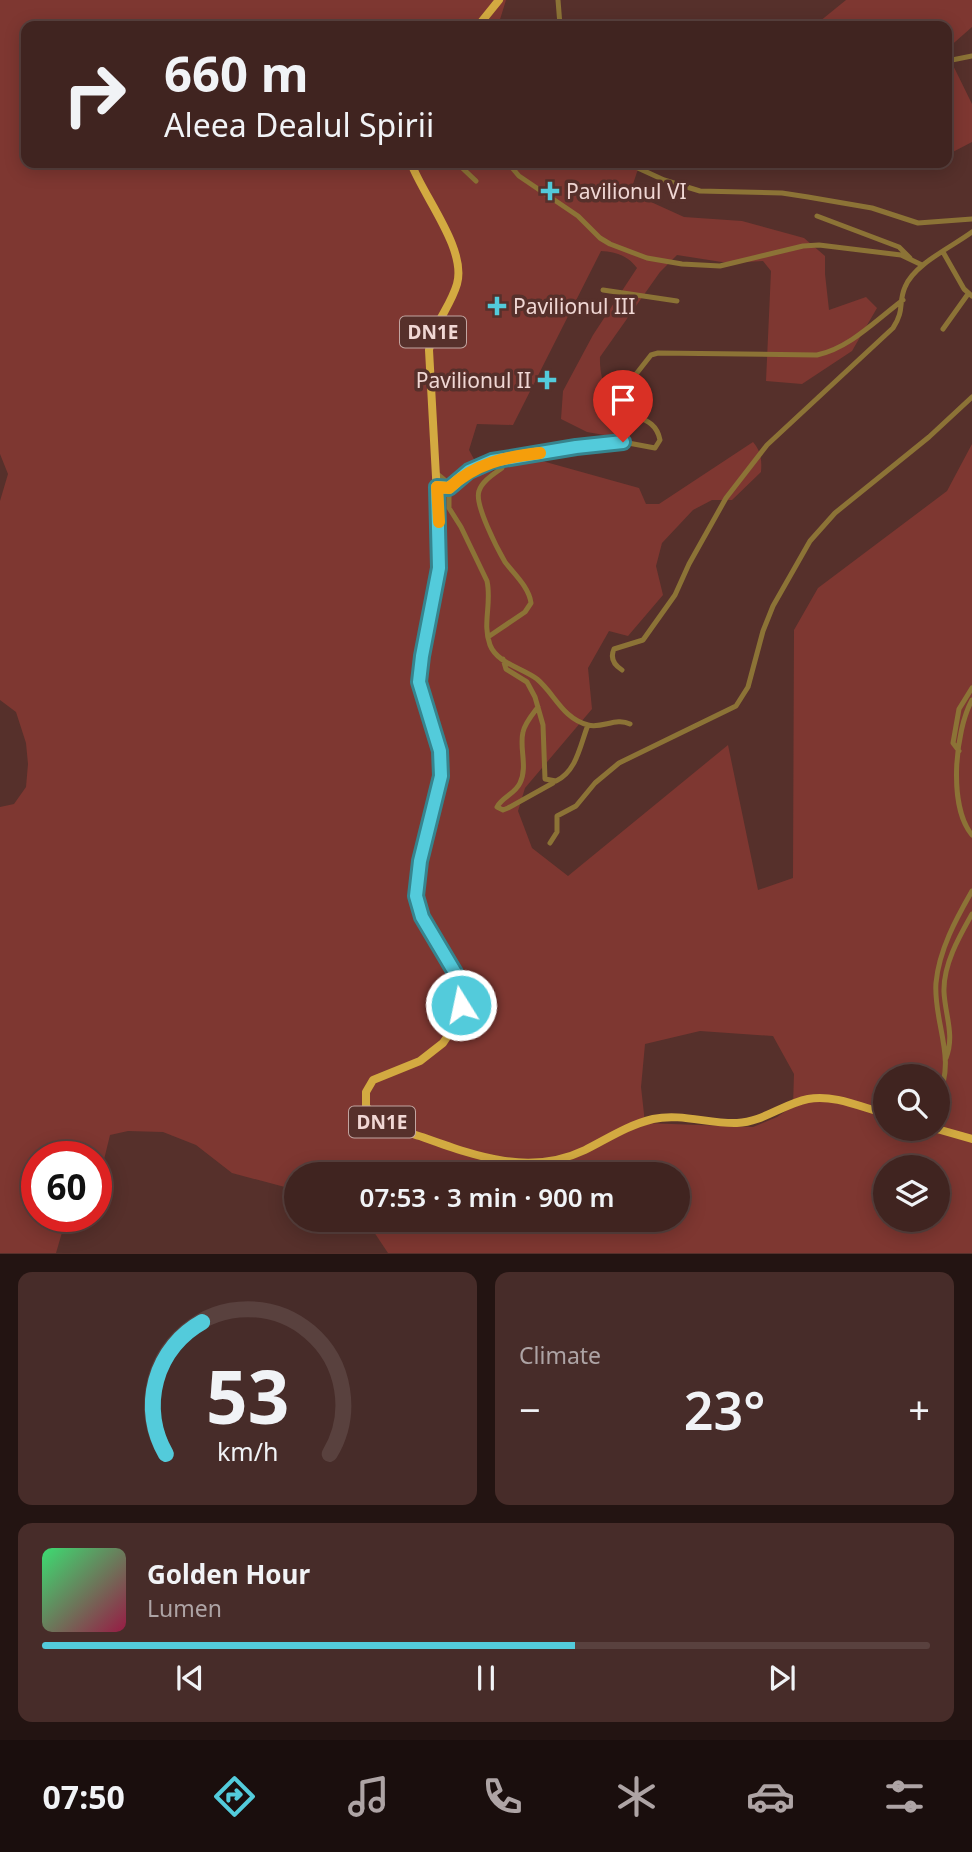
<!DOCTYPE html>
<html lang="en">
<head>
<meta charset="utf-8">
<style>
	:root { --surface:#402420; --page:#472c29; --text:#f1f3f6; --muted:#aea4a5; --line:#59413e; --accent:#53cbdb }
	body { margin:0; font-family:"Noto Sans",sans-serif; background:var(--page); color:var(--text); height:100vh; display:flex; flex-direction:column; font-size:26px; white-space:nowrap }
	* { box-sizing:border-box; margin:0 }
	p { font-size:23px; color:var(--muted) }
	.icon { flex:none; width:38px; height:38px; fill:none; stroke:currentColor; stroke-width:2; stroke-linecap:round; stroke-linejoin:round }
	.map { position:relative; height:1254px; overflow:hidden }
	.details { display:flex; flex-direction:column; gap:18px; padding:18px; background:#231412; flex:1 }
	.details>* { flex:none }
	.hud { position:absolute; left:21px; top:21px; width:931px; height:147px; border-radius:14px; box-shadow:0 4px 18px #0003,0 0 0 2px var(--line); background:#402420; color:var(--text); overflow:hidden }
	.buttons { position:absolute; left:873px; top:1064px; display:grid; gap:14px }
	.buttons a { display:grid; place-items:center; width:77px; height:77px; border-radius:50%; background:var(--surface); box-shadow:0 4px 18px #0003,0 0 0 2px var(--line); font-size:35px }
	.speed { position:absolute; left:21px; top:1141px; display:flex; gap:14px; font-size:35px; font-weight:700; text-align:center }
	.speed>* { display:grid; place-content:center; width:91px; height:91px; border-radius:50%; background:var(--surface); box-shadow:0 4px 18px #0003,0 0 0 2px var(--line); line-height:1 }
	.speed .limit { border:10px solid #d22; background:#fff; color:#111 }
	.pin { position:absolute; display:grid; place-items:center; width:60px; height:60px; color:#fff; margin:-72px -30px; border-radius:50% 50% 50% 0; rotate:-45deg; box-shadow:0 0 7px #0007 }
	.pin .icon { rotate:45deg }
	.me { position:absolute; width:77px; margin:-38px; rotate:350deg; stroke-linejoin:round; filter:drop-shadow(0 0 5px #0008) }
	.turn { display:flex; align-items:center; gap:24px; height:147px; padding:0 28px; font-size:32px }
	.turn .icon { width:91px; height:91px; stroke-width:2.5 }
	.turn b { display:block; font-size:49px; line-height:60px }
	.big { font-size:52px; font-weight:600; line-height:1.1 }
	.details .card { flex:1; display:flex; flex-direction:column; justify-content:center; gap:10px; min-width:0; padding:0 24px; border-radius:14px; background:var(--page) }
	.details .dial { align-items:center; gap:0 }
	.dial svg { height:182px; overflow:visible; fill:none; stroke:var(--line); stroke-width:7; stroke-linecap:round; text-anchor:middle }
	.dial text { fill:var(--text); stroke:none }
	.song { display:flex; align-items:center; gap:21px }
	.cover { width:84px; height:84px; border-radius:10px; background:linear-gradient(135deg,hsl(140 70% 55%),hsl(340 70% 35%)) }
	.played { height:7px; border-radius:4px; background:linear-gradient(90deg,var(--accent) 60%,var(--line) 60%) }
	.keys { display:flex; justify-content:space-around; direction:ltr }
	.heat { display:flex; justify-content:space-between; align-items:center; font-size:38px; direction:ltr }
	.details .tiles { flex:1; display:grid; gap:18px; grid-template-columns:1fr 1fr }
	.card:last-child { grid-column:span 2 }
	.trip { position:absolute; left:284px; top:1162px; width:406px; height:70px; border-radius:35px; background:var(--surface); box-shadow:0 4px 18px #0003,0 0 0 2px var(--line); font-weight:600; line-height:70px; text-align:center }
	.tab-bar { display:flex; height:112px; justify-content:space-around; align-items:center; background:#1a0e0d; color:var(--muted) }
	.tab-bar .icon { width:49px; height:49px }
	.tab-bar .selected { color:var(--accent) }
	.tab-bar b { font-size:32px; color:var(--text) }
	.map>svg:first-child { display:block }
	.green { fill:#7e3731; fill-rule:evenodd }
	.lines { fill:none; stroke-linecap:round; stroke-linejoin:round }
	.street { stroke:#8c7336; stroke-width:5 }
	.primary { stroke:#d3aa41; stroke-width:8 }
	.route-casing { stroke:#36848e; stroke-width:18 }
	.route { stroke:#53cbdb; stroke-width:12 }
	.slow { stroke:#f59e0b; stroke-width:12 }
	.poi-dot { fill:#53cbdb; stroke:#56302b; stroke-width:2.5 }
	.labels { text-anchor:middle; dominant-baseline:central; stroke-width:7; stroke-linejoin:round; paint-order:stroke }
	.shield { fill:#56302b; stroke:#c2a5a1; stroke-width:2 }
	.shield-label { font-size:19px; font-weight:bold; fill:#f0d7d4 }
	.poi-label { font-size:21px; fill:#f0d7d4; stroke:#56302b; text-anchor:start }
</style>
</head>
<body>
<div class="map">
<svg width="972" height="1254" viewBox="0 0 972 1254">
	<rect width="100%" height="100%" fill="#56302b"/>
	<path class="green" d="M0 0H506L498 26H26V163H640L633 184 651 202 684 217 742 221 804 238 825 256V274L829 310 866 297 877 308 852 351 802 384 766 381 771 271 763 261 728 263 677 255 660 272 600 357C599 383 611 405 629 422L621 438 587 432 561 419 563 391 593 335 637 268C628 256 617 252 601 251L513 425 477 424 469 450 482 474 535 459 639 488 646 504H659L753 442C761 451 762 460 761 472L732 500H712L693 510 662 543 656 566 663 595 628 636 609 631 588 668 592 709 525 788 518 811 532 848 568 876 728 745 758 890 793 878 794 630 818 588 947 491 972 444V1253H388L366 1220H677V1174H296V1190L232 1173 196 1145 163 1132 128 1131 110 1135 101 1172 96 1180V1157H37V1216H73L63 1229 56 1253H0V807L14 804 26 787 28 764 26 743 16 712 0 700V501L8 474 0 454ZM700 1031 773 1036 794 1074 793 1106 777 1117 753 1127 645 1123 641 1087 645 1044ZM886 1076H938V1129H886ZM886 1167H938V1220H886Z
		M846 0H972V27L947 49V26H814Z
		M947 53 972 104V142L947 155Z"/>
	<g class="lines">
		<path class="street" d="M558 0 560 25
			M558 26H571
			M947 61 972 56
			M457 163 476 181
			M508 163 519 176 578 216 600 238 610 244 647 258 682 264 720 266 803 246 819 245 901 255 922 265
			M627 163 664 180 700 191 782 193 808 197 872 208 918 223 972 219
			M817 216 899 247 910 258
			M943 252 964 289 972 296
			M603 290 677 301
			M943 329 968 294
			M436 473 447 482 449 488
			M437 487 449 488 469 471 483 464 510 457 623 442 655 448 660 440C655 413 627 421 619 402L622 392 651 355 658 353 817 355C850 348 876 320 903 300
			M449 488V508L461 527 487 581C492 603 482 624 490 645 497 663 522 668 537 679 555 694 562 718 588 725 602 729 616 717 630 724
			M488 637 525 612 531 603C529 587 514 574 505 562 498 550 474 504 479 491 482 481 494 474 502 468L501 459
			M503 659 506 669 527 682 535 697 543 725 545 779 556 781C577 771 580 745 588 725
			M622 670C614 665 610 658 614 649L643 640 675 595 689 564 726 498 767 445 893 328C905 310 898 303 905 287 914 264 952 247 972 232
			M972 700C955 731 948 806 972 835
			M538 707C532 715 525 723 523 732 519 748 528 766 520 783 515 794 502 797 497 807L503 810 508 808 553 783
			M959 751 953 743 959 709 972 688
			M550 843 557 832V816L576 806 595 783 619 763 736 706 748 687 763 631 773 606 810 541 835 513 929 437 972 397
			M946 1058C955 1035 945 1015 944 992 943 965 959 937 972 914
			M938 1096C957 1059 933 1021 936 983 939 950 956 919 972 891"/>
		<path class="primary" d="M478 26 499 0
			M411 163C423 196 467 249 457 284 450 308 434 322 429 350L440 549 436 587 422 656 419 682 440 751 441 776 418 871 416 896 422 917 457 976 461 1005 457 1022 443 1043 420 1061 373 1080 366 1092V1106C377 1126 405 1131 425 1138 478 1157 531 1176 585 1150 607 1139 628 1125 653 1119 681 1113 709 1124 737 1123 763 1122 783 1104 808 1099 833 1094 861 1107 886 1114
			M937 1129 972 1139"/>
	</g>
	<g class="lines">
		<defs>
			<path id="route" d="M461 1005 460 988 457 976 422 917 416 896 420 861 441 776 440 751 419 682 422 656 439 568 437 487 449 488 469 471 492 461 576 447 623 442"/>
		</defs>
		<use href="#route" class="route-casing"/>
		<use href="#route" class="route"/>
		<path class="slow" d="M439 522 437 487 449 488C476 463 505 457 540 453"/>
	</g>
	<g class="poi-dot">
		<path d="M546.5 180.5h7v7h7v7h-7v7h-7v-7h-7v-7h7z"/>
		<path d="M493.5 295.5h7v7h7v7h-7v7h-7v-7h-7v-7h7z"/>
		<path d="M543.5 369.5h7v7h7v7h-7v7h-7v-7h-7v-7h7z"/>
	</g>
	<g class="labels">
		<g class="shield">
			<rect x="400" y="316.5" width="66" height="31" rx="5"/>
			<rect x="349" y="1106.5" width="66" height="31" rx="5"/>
		</g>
		<g class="shield-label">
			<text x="433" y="332">DN1E</text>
			<text x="382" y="1122">DN1E</text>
		</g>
		<g class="poi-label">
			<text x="566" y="191">Pavilionul VI</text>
			<text x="513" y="306">Pavilionul III</text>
			<text x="531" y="380" text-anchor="end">Pavilionul II</text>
		</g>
	</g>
</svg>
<div class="buttons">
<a><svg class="icon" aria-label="search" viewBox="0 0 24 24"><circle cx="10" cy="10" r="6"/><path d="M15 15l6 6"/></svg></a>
<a><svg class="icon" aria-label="layers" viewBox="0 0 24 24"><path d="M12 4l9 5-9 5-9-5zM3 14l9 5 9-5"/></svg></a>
</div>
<div class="speed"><div class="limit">60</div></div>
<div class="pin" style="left:623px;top:442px;background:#d93025"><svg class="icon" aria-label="arrive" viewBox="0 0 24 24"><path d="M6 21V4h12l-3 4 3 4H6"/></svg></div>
<svg class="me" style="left:461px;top:1005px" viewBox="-20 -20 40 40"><circle r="17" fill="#53cbdb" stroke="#fff" stroke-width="3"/><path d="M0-11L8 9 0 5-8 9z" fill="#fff"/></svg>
<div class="trip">07:53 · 3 min · 900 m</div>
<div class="hud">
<div class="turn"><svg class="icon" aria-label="right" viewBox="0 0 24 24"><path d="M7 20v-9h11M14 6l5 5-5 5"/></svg><div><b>660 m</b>Aleea Dealul Spirii</div></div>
</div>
</div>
<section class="details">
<div class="tiles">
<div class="card dial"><svg viewBox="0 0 100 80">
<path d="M14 69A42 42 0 1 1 86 69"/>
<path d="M14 69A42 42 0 0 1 30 11" stroke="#53cbdb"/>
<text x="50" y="56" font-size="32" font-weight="700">53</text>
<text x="50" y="72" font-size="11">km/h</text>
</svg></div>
<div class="card"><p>Climate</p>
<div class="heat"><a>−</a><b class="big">23°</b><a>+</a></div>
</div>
<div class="card">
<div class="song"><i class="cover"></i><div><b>Golden Hour</b><p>Lumen</p></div></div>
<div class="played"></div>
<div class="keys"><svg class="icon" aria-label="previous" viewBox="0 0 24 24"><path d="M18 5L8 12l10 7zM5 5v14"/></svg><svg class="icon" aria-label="pause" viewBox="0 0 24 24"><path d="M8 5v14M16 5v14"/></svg><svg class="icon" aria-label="next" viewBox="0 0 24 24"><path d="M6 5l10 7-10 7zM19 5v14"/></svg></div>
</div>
</div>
</section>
<nav class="tab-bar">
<b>07:50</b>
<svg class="icon selected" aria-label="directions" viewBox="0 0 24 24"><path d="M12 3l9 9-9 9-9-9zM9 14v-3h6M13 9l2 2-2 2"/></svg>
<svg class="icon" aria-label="music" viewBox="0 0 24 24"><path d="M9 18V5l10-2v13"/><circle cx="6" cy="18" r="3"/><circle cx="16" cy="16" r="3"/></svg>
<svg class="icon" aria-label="phone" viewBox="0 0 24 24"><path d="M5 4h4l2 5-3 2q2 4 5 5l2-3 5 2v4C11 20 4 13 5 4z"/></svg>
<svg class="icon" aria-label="climate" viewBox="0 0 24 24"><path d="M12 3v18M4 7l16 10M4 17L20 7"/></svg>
<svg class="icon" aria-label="car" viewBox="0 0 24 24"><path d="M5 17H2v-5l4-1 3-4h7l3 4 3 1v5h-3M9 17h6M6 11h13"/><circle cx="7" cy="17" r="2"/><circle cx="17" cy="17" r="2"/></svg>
<svg class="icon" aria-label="filters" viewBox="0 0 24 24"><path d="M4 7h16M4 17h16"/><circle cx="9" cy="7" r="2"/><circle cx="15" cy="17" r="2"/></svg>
</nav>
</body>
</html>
